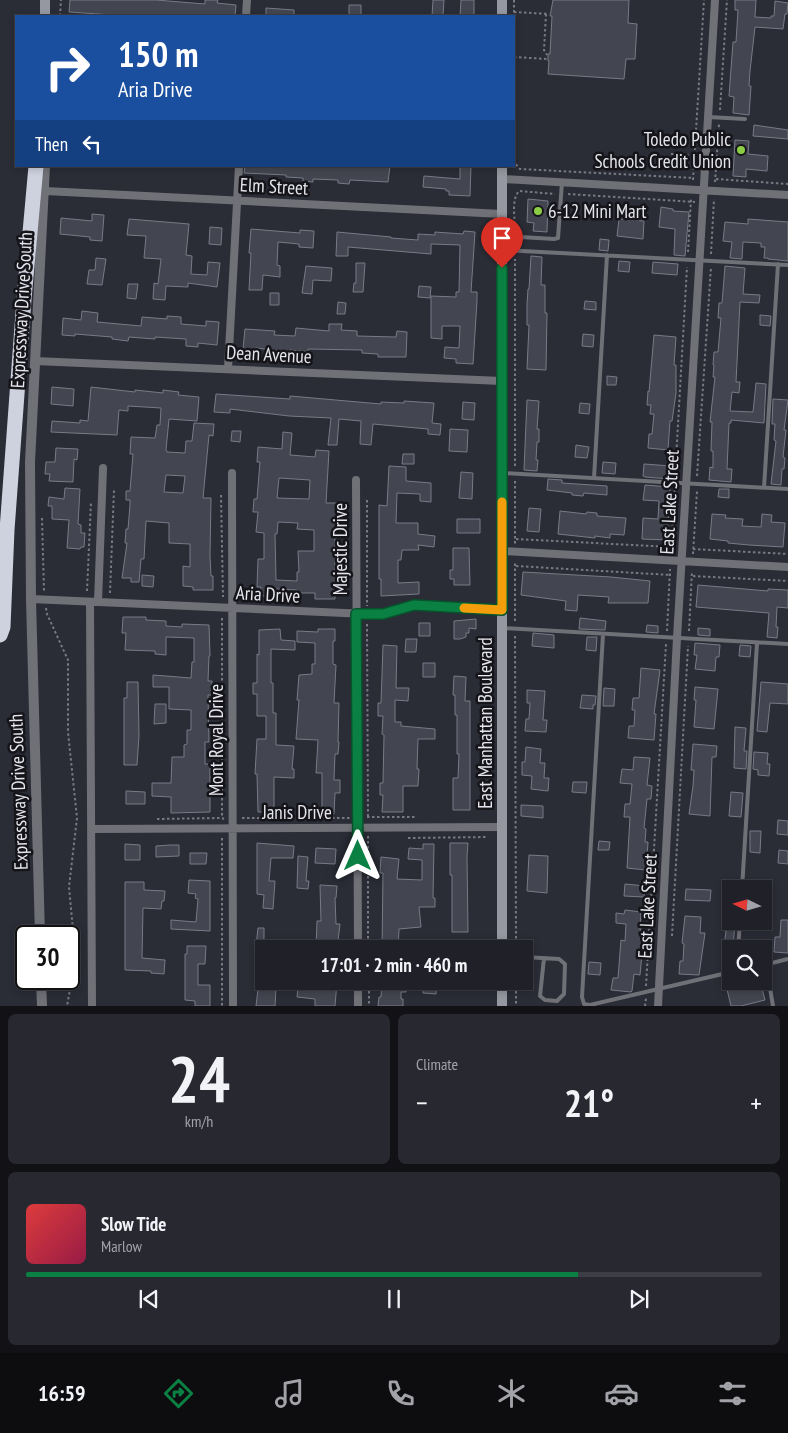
<!DOCTYPE html>
<html lang="en">
<head>
<meta charset="utf-8">
<style>
	:root { --surface:#202128; --page:#282930; --text:#f1f3f6; --muted:#a2a3a8; --line:#3d3e45; --accent:#0b8043 }
	body { margin:0; font-family:"PT Sans Narrow",sans-serif; background:var(--page); color:var(--text); height:100vh; display:flex; flex-direction:column; font-size:19px; white-space:nowrap }
	* { box-sizing:border-box; margin:0 }
	p { font-size:16px; color:var(--muted) }
	.icon { flex:none; width:28px; height:28px; fill:none; stroke:currentColor; stroke-width:2; stroke-linecap:round; stroke-linejoin:round }
	.map { position:relative; height:1006px; overflow:hidden }
	.side { display:flex; flex-direction:column; gap:8px; padding:8px; background:#121216; flex:1 }
	.side>* { flex:none }
	.hud { position:absolute; left:15px; top:15px; width:500px; height:152px; border-radius:0px; box-shadow:0 2px 8px #0003,0 0 0 1px var(--line); background:#1a4fa0; color:#fff; overflow:hidden }
	.needle { width:32px; rotate:275deg }
	.fabs { position:absolute; left:722px; top:880px; display:grid; gap:10px }
	.fabs a { display:grid; place-items:center; width:50px; height:50px; border-radius:0px; background:var(--surface); box-shadow:0 2px 8px #0003,0 0 0 1px var(--line); font-size:25px }
	.speed { position:absolute; left:15px; top:925px; display:flex; gap:10px; font-size:25px; font-weight:700; text-align:center }
	.speed>* { display:grid; place-content:center; width:65px; height:65px; border-radius:50%; background:var(--surface); box-shadow:0 2px 8px #0003,0 0 0 1px var(--line); line-height:1 }
	.speed .limit { border:2px solid #111; border-radius:8px; background:#fff; color:#111 }
	.pin { position:absolute; display:grid; place-items:center; width:42px; height:42px; color:#fff; margin:-51px -21px; border-radius:50% 50% 50% 0; rotate:-45deg; box-shadow:0 0 5px #0007 }
	.pin .icon { rotate:45deg }
	.me { position:absolute; width:55px; margin:-28px; rotate:0deg; stroke-linejoin:round; filter:drop-shadow(0 0 4px #0008) }
	.turn { display:flex; align-items:center; gap:18px; height:105px; padding:0 20px; font-size:22px }
	.turn .icon { width:65px; height:65px; stroke-width:2.5 }
	.turn b { display:block; font-size:35px; line-height:42px }
	.then { display:flex; align-items:center; height:48px; padding:0 20px; background:#0003; gap:10px; font-size:19px }
	.big { font-size:38px; font-weight:700; line-height:1.1 }
	.side .tile { flex:1; display:flex; flex-direction:column; justify-content:center; gap:8px; min-width:0; padding:0 18px; border-radius:8px; background:var(--page) }
	.side .dial { align-items:center; gap:0 }
	.dial b { font-size:65px; line-height:1 }
	.song { display:flex; align-items:center; gap:15px }
	.cover { width:60px; height:60px; border-radius:8px; background:linear-gradient(135deg,hsl(0 70% 55%),hsl(340 70% 35%)) }
	.played { height:5px; border-radius:2px; background:linear-gradient(90deg,var(--accent) 75%,var(--line) 75%) }
	.keys { display:flex; justify-content:space-around; direction:ltr }
	.heat { display:flex; justify-content:space-between; align-items:center; font-size:28px; direction:ltr }
	.side .tiles { flex:1; display:grid; gap:8px; grid-template-columns:1fr 1fr }
	.tile:last-child { grid-column:span 2 }
	.trip { position:absolute; left:255px; top:940px; width:278px; height:50px; border-radius:0px; background:var(--surface); box-shadow:0 2px 8px #0003,0 0 0 1px var(--line); font-weight:700; line-height:50px; text-align:center }
	.dock { display:flex; height:80px; justify-content:space-around; align-items:center; background:#0d0d10; color:var(--muted) }
	.dock .icon { width:35px; height:35px }
	.dock .active { color:var(--accent) }
	.dock b { font-size:22px; color:var(--text) }
	.map>svg:first-child { display:block }
	.building { fill:#434550; stroke:#787a87; fill-rule:evenodd }
	.lines { fill:none; stroke-linecap:round; stroke-linejoin:round }
	.path { stroke:#787982; stroke-width:2; stroke-dasharray:2.5 2.5; stroke-linecap:butt }
	.service { stroke:#707177; stroke-width:4 }
	.minor { stroke:#707177; stroke-width:8 }
	.tertiary { stroke:#707177; stroke-width:10 }
	.secondary { stroke:#9698a1; stroke-width:10 }
	.motorway { stroke:#ced1de; stroke-width:15 }
	.route-casing { stroke:#07532c; stroke-width:12 }
	.route { stroke:#0b8043; stroke-width:9 }
	.slow { stroke:#f59e0b; stroke-width:9 }
	.poi-dot { fill:#8bce46; stroke:#141419; stroke-width:2 }
	.labels { text-anchor:middle; dominant-baseline:central; stroke-width:5; stroke-linejoin:round; paint-order:stroke }
	.poi-label { font-size:19px; fill:#e5e6ed; stroke:#141419; text-anchor:end }
	.street-label { font-size:19px; fill:#e5e6ed; stroke:#141419 }
</style>
</head>
<body>
<div class="map">
<svg width="788" height="1006" viewBox="0 0 788 1006">
	<rect width="100%" height="100%" fill="#2a2c36"/>
	<path class="building" d="M70 0H156L205 4V0H218L217 3 236 5 235 16H128L69 12Z
		M433 0H444L443 16H432Z
		M461 0H474V16H460Z
		M553 0H629L628 23 637 24 635 59H626L624 79 548 74 549 61H548V54H550L552 16H550Z
		M735 0H756L755 17 771 18V16H774L775 1 788 3 787 14H785L783 29 755 27 750 71 749 86H751L749 115 733 113 734 97 729 96 733 42H736L738 10H735Z
		M349 5H361V16H349Z
		M266 8 294 10V16H266Z
		M754 125 788 130V139L753 136Z
		M735 140 749 141 748 154 768 156 767 171 746 169V177L733 176Z
		M245 166H390L388 182 350 180 349 184 338 183V180L313 179V182L303 181V178L286 177V175L244 173Z
		M460 166H471L470 196 449 195V191H446V189L423 187 424 176 460 179Z
		M528 199 548 201 547 232 533 231 534 223 527 222Z
		M661 207 673 209V211L689 212 685 256 674 255 675 229 659 227Z
		M92 214 104 215 102 241 90 240V237L60 234 61 218 92 221Z
		M129 219 189 224 186 255 192 256 191 274 207 275 208 262 220 263 217 287 188 283V287L166 286 165 300 153 299 154 283 158 284 161 259 144 258 146 236 127 235Z
		M619 219 644 221 643 239 617 236Z
		M748 219 788 222V261L768 259V258H764L765 247H761V243L743 242 742 259 730 258 732 242 723 241 725 222 748 224Z
		M210 227 222 228 221 245 209 244Z
		M251 229 300 233V230L314 231 313 248 299 247V244L278 242 277 265 280 266V277L263 275 262 290H249L251 253H249Z
		M464 231 475 232 471 292H477V301L473 364 456 363V359L444 358 445 347 459 348 460 326H442V339L431 338V296L456 297V292H459L460 245 431 244V254L348 247V256H336L337 232 391 237V238L418 240V234L435 235V232L463 234Z
		M600 239 609 240 608 251 599 250Z
		M531 256 542 257 541 285H545V313H547L546 370 527 369 529 325H527V304L528 289H529Z
		M96 258 106 259 102 285 87 284 89 270H95Z
		M619 261 630 262 629 272 618 271Z
		M653 262 678 264 677 275 652 273Z
		M356 263H365L363 292H353L354 283H356Z
		M306 266 332 268 331 281 313 280 312 294 302 293Z
		M725 266 745 268 743 294 760 295 759 303 740 302 736 382H740L739 393 732 392 730 411 753 412 756 383 766 384 764 423 731 420V423H729L727 469H732L731 482 709 480 710 467 713 468V451H711L712 422H710L715 377H713L714 365H713L714 352H718L721 318H718L719 303H722Z
		M128 284H138L136 299 127 298Z
		M419 286 431 287 430 298 418 297Z
		M270 293H279V305H270Z
		M585 301 596 302V310L584 309Z
		M338 302 346 303 345 314H337Z
		M82 311 98 313 97 322 141 326 142 317 167 319V316L181 317V324L206 326V321L219 322 217 345 198 343V347L186 346V339L155 337V339L129 337 128 341 112 339V337L75 334V336L62 335 63 318 81 320Z
		M760 315 771 316 770 326 760 325Z
		M329 324H342L341 330 357 331V336L396 337 397 331 407 332 406 357H378V354L362 353V350L308 349V352L290 350V352L256 348V350L243 349 245 329 275 331 274 335 295 336 296 328 329 331Z
		M583 334 594 335 593 347 582 346Z
		M654 335 676 337 674 365H676V393L672 421H670L668 450 648 448 649 434H652L654 414H650L651 405H647L648 391 649 392Z
		M607 376 617 377 616 385H607Z
		M52 387 74 389 73 406 51 404Z
		M91 387 135 392V390L163 393V390L179 392 178 395 199 397 197 421 169 419 166 450 167 452 185 453 186 441H192L194 423 214 424 213 436 209 435 203 498H211L210 556 211 576H213V590H193V587L183 586V566L190 567V544L169 543V523L146 521 144 559H141L139 582H131V578H122L127 543H125L126 529H128L130 505V500H126V491H130L133 454H130L131 437 155 438 157 425H160L161 408 128 406V411L119 410 117 435 51 432 52 421 80 423V420L88 421ZM166 475 185 476 183 493 164 492Z
		M216 394 290 399V396L381 404V402L404 403V401L434 403 432 423 441 424 440 435 428 434V429L373 424 371 445 360 444 361 421 339 419 337 445H328L331 418 289 416 230 409V413L214 412Z
		M773 399 788 400 784 430H786L783 457 785 458 784 469H782L781 485 771 484 776 441 774 440 775 424H772Z
		M527 400 539 401 537 429H539V442H537L536 460H538L537 471 524 470Z
		M463 402 475 403 474 420 462 419Z
		M580 403 590 404 589 414 579 413Z
		M450 429 468 430 467 452 449 451Z
		M232 431H241L240 442 231 441Z
		M283 432 292 433 290 455 315 457 316 450 329 451 326 503H337L335 525H338L337 538H335V599H315V593H297V590L275 589V596H260L261 587H257L258 559H264V533L256 532 258 512H253L254 499H257L260 462H257L258 447 282 449ZM279 478 310 480 309 499 277 498ZM278 522 298 523 297 529 314 530V551H298L299 572H297V581L276 580 275 534H277Z
		M576 445 589 447 587 458 575 457Z
		M56 448 78 449 77 460 74 459 73 482 49 481 50 474H45L46 462H55Z
		M403 454H414V464H402Z
		M603 462 616 463 615 474 602 473Z
		M644 464 671 466 670 479 645 477 643 476Z
		M389 466 406 467V481L431 483V502L420 501V494L397 493 396 523H418V534L435 536 434 547 418 545 419 550H402L401 560H398V583L419 582V594L381 596V579H379V505L387 506Z
		M461 472 473 473 472 499 459 498Z
		M548 479 562 480V483L607 486V495L584 493 583 496 572 495V493L547 490Z
		M645 485 670 487 667 540 642 539 643 518 658 519 659 501 643 500Z
		M65 488 80 489 78 524 81 525V533H85L84 547H81L80 549 67 548 69 520 52 519V506H48L49 497 64 499Z
		M719 489H729V498L718 497Z
		M529 508 541 509 539 532 527 531Z
		M560 511 586 514 587 512 597 513V516L626 518 624 535 610 534V538L595 536V538L558 534Z
		M712 514 726 515 725 518 743 519 742 526 761 527 762 514 772 515 771 522 785 523 783 547 749 545 728 543V541L710 539Z
		M457 519H480V533H457Z
		M453 548H469L470 585H454V579H450V570H453Z
		M523 572 611 577 650 581 648 603H608L609 597 578 595 577 611 565 610 566 601 521 595Z
		M142 575 154 576 153 587 142 586Z
		M698 585 768 591V589L788 590V608L777 607 776 627H778L777 638 767 637 769 613 696 607Z
		M123 617H146V620L166 621V626L182 627V624L209 625 210 656H209L208 681H212L211 695H208L209 742H205V764H210V812L171 813V797L152 796V783H171L172 757H184V745L187 744V730H191V710L169 709V687H153V675L191 678 192 662H194V638L166 637V655L155 654V651L125 650 126 633H122Z
		M580 618 606 621 605 630 579 629Z
		M476 619V629L469 628V633H466V637L460 639H454V621Z
		M419 623H430V636H419Z
		M647 625 658 626V633L646 632Z
		M698 628 710 629V636L698 635Z
		M280 629 281 640 295 641V650L271 649V683H273V713H276V745L294 746 292 769H294V778L274 777V812H258L257 774H255L257 739H266V716H257V694H253V683H257V654L259 655V630Z
		M318 629H335V641H333V664L336 665 334 703H339L338 742H339L338 754H335L334 780H340V793H335L334 814 322 813V773H316L318 740 296 739 299 700H297L299 675 312 674V664H315V643L297 642V631L318 632Z
		M533 633 554 635V648L532 646Z
		M587 637H597L596 651 586 650Z
		M406 639H417L416 652H405Z
		M695 643 720 645 719 657H716L715 671 695 669 697 655H694Z
		M383 645 397 646 396 688H409L408 701 395 700V722H401V726L435 729V739H418L417 769H419L418 786H403V812H382L383 795H380V783H383L384 735 382 734 383 716H378V703H381Z
		M740 645 751 646 750 657 739 656Z
		M423 663H435V677H423Z
		M641 668 660 670 654 714H656L654 740 628 738 629 726H634L635 710H632L633 698H639Z
		M454 676 466 677 465 701H470V810H453V778H458L459 754H457V715H455V695H453Z
		M127 682H138L139 736 137 765H124V698H127Z
		M761 682 788 684V704L770 703 767 732 757 731Z
		M695 687 718 689 714 729 694 727 696 700H694Z
		M604 688 615 689 614 706H603Z
		M527 690 545 691 543 720H547L546 732 525 731 526 719H529L530 703H527Z
		M582 695 596 696 595 705H593V709L580 708Z
		M155 704H166V723L154 724Z
		M735 727 746 728 744 751H747L746 769 734 768Z
		M693 744 717 746 716 757H712L710 816 689 814 693 786 694 770H691Z
		M526 747 541 749 540 763H545L544 778H549L548 791 531 789 532 776 522 775V762H525Z
		M754 752 768 753 767 764H770L769 776 758 775V770L753 769Z
		M634 757 650 758 647 785 652 786 651 799H647L644 828 646 829 645 842H648L646 870 627 868 630 817H624L625 804H630L632 784 620 783 622 769 633 770Z
		M573 782H587L586 793 572 792Z
		M126 791 145 792V804H126Z
		M731 792 743 793 741 817 729 816Z
		M521 805 543 806V818L521 816Z
		M778 820 788 821V835L777 834Z
		M750 831H761L760 853 750 852Z
		M599 841 610 842 609 850H598Z
		M257 843 294 846 293 858H271L269 881H275L273 909 263 908 264 895 257 894Z
		M450 843H468L467 857 468 932H452V875H450Z
		M125 844 140 845V860H125Z
		M423 844H434L433 898H435V907H419L421 927 399 929 398 949H382L383 873H380L381 857 399 859 397 879 422 880V860L408 859 409 848 423 849Z
		M170 845H179V856L156 857V846Z
		M316 848 336 849 335 864 315 863Z
		M779 850 788 851V864L778 863Z
		M190 853H207L206 864H190Z
		M529 855 548 856 547 893 527 891Z
		M298 856 308 857 306 881H309L308 889 297 888Z
		M189 880 210 881V931L171 929V920L196 922 198 899 195 898 196 894 188 893Z
		M125 882H144V890L165 891 164 901H162L161 909 143 908 142 958 165 960 164 974 151 973V971L125 970Z
		M625 884 645 886 644 897 624 896Z
		M320 885 337 886 336 898H335L336 924H340L337 949H316L317 921H321Z
		M686 889 711 890 710 901 685 900Z
		M625 910 641 912 640 930H642L641 942 643 943 640 975 634 974 632 991 631 992 611 990 613 978H618L621 940 625 941 626 924 616 923V913L624 914Z
		M685 916 701 917 700 933H705L699 975 679 974 680 961H683L684 944 682 943Z
		M781 920H788V953L774 952 775 937H780Z
		M724 921 735 922 733 948 724 947 726 931 723 930Z
		M258 928H264V956L255 955Z
		M187 946H206L205 964H198V985H210V1006H195V1001L185 1000V954H187Z
		M589 962 601 963 600 975 588 974Z
		M259 981 273 982 272 988H276L275 1006H256Z
		M319 981 337 982 335 1006H315V999L297 997 298 986 318 988Z
		M382 981H406V992H401V999H403V1006H378L379 997H381Z
		M423 981H437L436 994 423 993Z
		M725 981H760L765 1000 741 1006H731Z"/>
	<g class="lines">
		<path class="path" d="M514 0V162L520 169 694 178
			M514 12 549 14
			M546 14 544 50 547 55
			M60 16 61 0
			M514 57 547 59
			M720 110 727 0
			M671 154 695 155
			M715 160 730 161
			M716 179 788 184
			M693 180 704 0
			M715 182 719 124
			M568 194 695 202
			M515 229C515 218 511 200 519 191L555 194
			M688 252 691 199
			M711 254 714 199
			M515 466V259
			M697 476 711 267
			M675 477 687 267
			M515 481V544
			M221 495 223 597
			M367 500V606
			M42 518 44 591
			M516 539 671 547
			M693 549 788 554
			M671 552 675 489
			M693 554 697 491
			M516 566 671 575
			M693 576 788 581
			M87 591 91 502
			M110 593 114 490
			M46 608 47 614 68 660V732L77 818 69 887 73 930 71 984 67 1006
			M222 618V818L224 819
			M515 621V561
			M367 624 368 819
			M667 631 670 569
			M689 631 692 571
			M515 636 516 949
			M367 817H415
			M242 818H350
			M157 819 222 818
			M368 836V949
			M222 838V1006
			M408 838 488 837
			M672 936 688 646
			M369 981V1006
			M516 981V1006
			M646 986 666 644
			M645 1006 646 998"/>
		<path class="service" d="M708 117 745 119
			M502 236 554 239 558 238 562 182
			M503 250 788 265
			M502 473 788 489
			M594 478 607 255
			M764 488 778 264
			M502 628 788 644
			M603 634 582 997 584 1004 590 1005 731 972
			M742 889 757 643
			M738 949 740 921
			M524 957 559 959 565 964 564 994 557 1001 545 1000 540 996 544 958
			M766 964 773 1006
			M764 965 788 959"/>
		<path class="minor" d="M246 16 247 0
			M502 179 788 195
			M45 191 502 214
			M35 361 502 381
			M228 369 239 166
			M232 473 233 1006
			M356 480 358 949
			M502 551 788 567
			M31 599 367 614H383L414 605 502 610
			M90 602 92 1006
			M98 602 103 468
			M92 829 502 827
			M358 981V1006
			M658 1006 677 638 715 0"/>
		<path class="tertiary" d="M40 936 31 599 30 462 45 166
			M41 979 42 1006"/>
		<path class="secondary" d="M502 0V16
			M45 16V0
			M502 166V949
			M502 981V1006"/>
		<path class="motorway" d="M0 635 3 627 7 530 24 299 36 166"/>
	</g>
	<g class="lines">
		<defs>
			<path id="route" d="M358 856 356 614H383L414 605 502 610V268"/>
		</defs>
		<use href="#route" class="route-casing"/>
		<use href="#route" class="route"/>
		<path class="slow" d="M464 608 502 610V502"/>
	</g>
	<g class="poi-dot">
		<circle cx="741" cy="150" r="5"/>
		<circle cx="538" cy="211" r="5"/>
	</g>
	<g class="labels">
		<g class="poi-label">
			<text x="731" y="139">Toledo Public<tspan x="731" dy="22">Schools Credit Union</tspan></text>
			<text x="548" y="211" text-anchor="start">6-12 Mini Mart</text>
		</g>
		<g class="street-label">
			<text transform="translate(274 186) rotate(3)">Elm Street</text>
			<text transform="translate(21 310) rotate(-87)">Expressway Drive South</text>
			<text transform="translate(269 354) rotate(3)">Dean Avenue</text>
			<text transform="translate(669 502) rotate(-87)">East Lake Street</text>
			<text transform="translate(340 549) rotate(-90)">Majestic Drive</text>
			<text transform="translate(268 594) rotate(3)">Aria Drive</text>
			<text transform="translate(485 723) rotate(-90)">East Manhattan Boulevard</text>
			<text transform="translate(216 740) rotate(-90)">Mont Royal Drive</text>
			<text transform="translate(18 792) rotate(-92)">Expressway Drive South</text>
			<text x="297" y="812">Janis Drive</text>
			<text transform="translate(647 906) rotate(-87)">East Lake Street</text>
		</g>
	</g>
</svg>
<div class="fabs">
<a><svg class="needle" viewBox="-14 -14 28 28"><path d="M0-13l5 13h-10z" fill="#e53935"/><path d="M0 13l5-13h-10z" fill="#a2a3a8"/></svg></a>
<a><svg class="icon" aria-label="search" viewBox="0 0 24 24"><circle cx="10" cy="10" r="6"/><path d="M15 15l6 6"/></svg></a>
</div>
<div class="speed"><div class="limit">30</div></div>
<div class="pin" style="left:502px;top:268px;background:#d93025"><svg class="icon" aria-label="arrive" viewBox="0 0 24 24"><path d="M6 21V4h12l-3 4 3 4H6"/></svg></div>
<svg class="me" style="left:358px;top:856px" viewBox="-20 -20 40 40"><path d="M0-17L14 15 0 8-14 15z" fill="#0b8043" stroke="#fff" stroke-width="4"/></svg>
<div class="trip">17:01 · 2 min · 460 m</div>
<div class="hud">
<div class="turn"><svg class="icon" aria-label="right" viewBox="0 0 24 24"><path d="M7 20v-9h11M14 6l5 5-5 5"/></svg><div><b>150 m</b>Aria Drive</div></div>
<div class="then">Then<svg class="icon" aria-label="left" viewBox="0 0 24 24"><path d="M17 20v-9H6M10 6l-5 5 5 5"/></svg></div>
</div>
</div>
<section class="side">
<div class="tiles">
<div class="tile dial"><b>24</b><p>km/h</p></div>
<div class="tile"><p>Climate</p>
<div class="heat"><a>−</a><b class="big">21°</b><a>+</a></div>
</div>
<div class="tile">
<div class="song"><i class="cover"></i><div><b>Slow Tide</b><p>Marlow</p></div></div>
<div class="played"></div>
<div class="keys"><svg class="icon" aria-label="previous" viewBox="0 0 24 24"><path d="M18 5L8 12l10 7zM5 5v14"/></svg><svg class="icon" aria-label="pause" viewBox="0 0 24 24"><path d="M8 5v14M16 5v14"/></svg><svg class="icon" aria-label="next" viewBox="0 0 24 24"><path d="M6 5l10 7-10 7zM19 5v14"/></svg></div>
</div>
</div>
</section>
<nav class="dock">
<b>16:59</b>
<svg class="icon active" aria-label="directions" viewBox="0 0 24 24"><path d="M12 3l9 9-9 9-9-9zM9 14v-3h6M13 9l2 2-2 2"/></svg>
<svg class="icon" aria-label="music" viewBox="0 0 24 24"><path d="M9 18V5l10-2v13"/><circle cx="6" cy="18" r="3"/><circle cx="16" cy="16" r="3"/></svg>
<svg class="icon" aria-label="phone" viewBox="0 0 24 24"><path d="M5 4h4l2 5-3 2q2 4 5 5l2-3 5 2v4C11 20 4 13 5 4z"/></svg>
<svg class="icon" aria-label="climate" viewBox="0 0 24 24"><path d="M12 3v18M4 7l16 10M4 17L20 7"/></svg>
<svg class="icon" aria-label="car" viewBox="0 0 24 24"><path d="M5 17H2v-5l4-1 3-4h7l3 4 3 1v5h-3M9 17h6M6 11h13"/><circle cx="7" cy="17" r="2"/><circle cx="17" cy="17" r="2"/></svg>
<svg class="icon" aria-label="filters" viewBox="0 0 24 24"><path d="M4 7h16M4 17h16"/><circle cx="9" cy="7" r="2"/><circle cx="15" cy="17" r="2"/></svg>
</nav>
</body>
</html>
